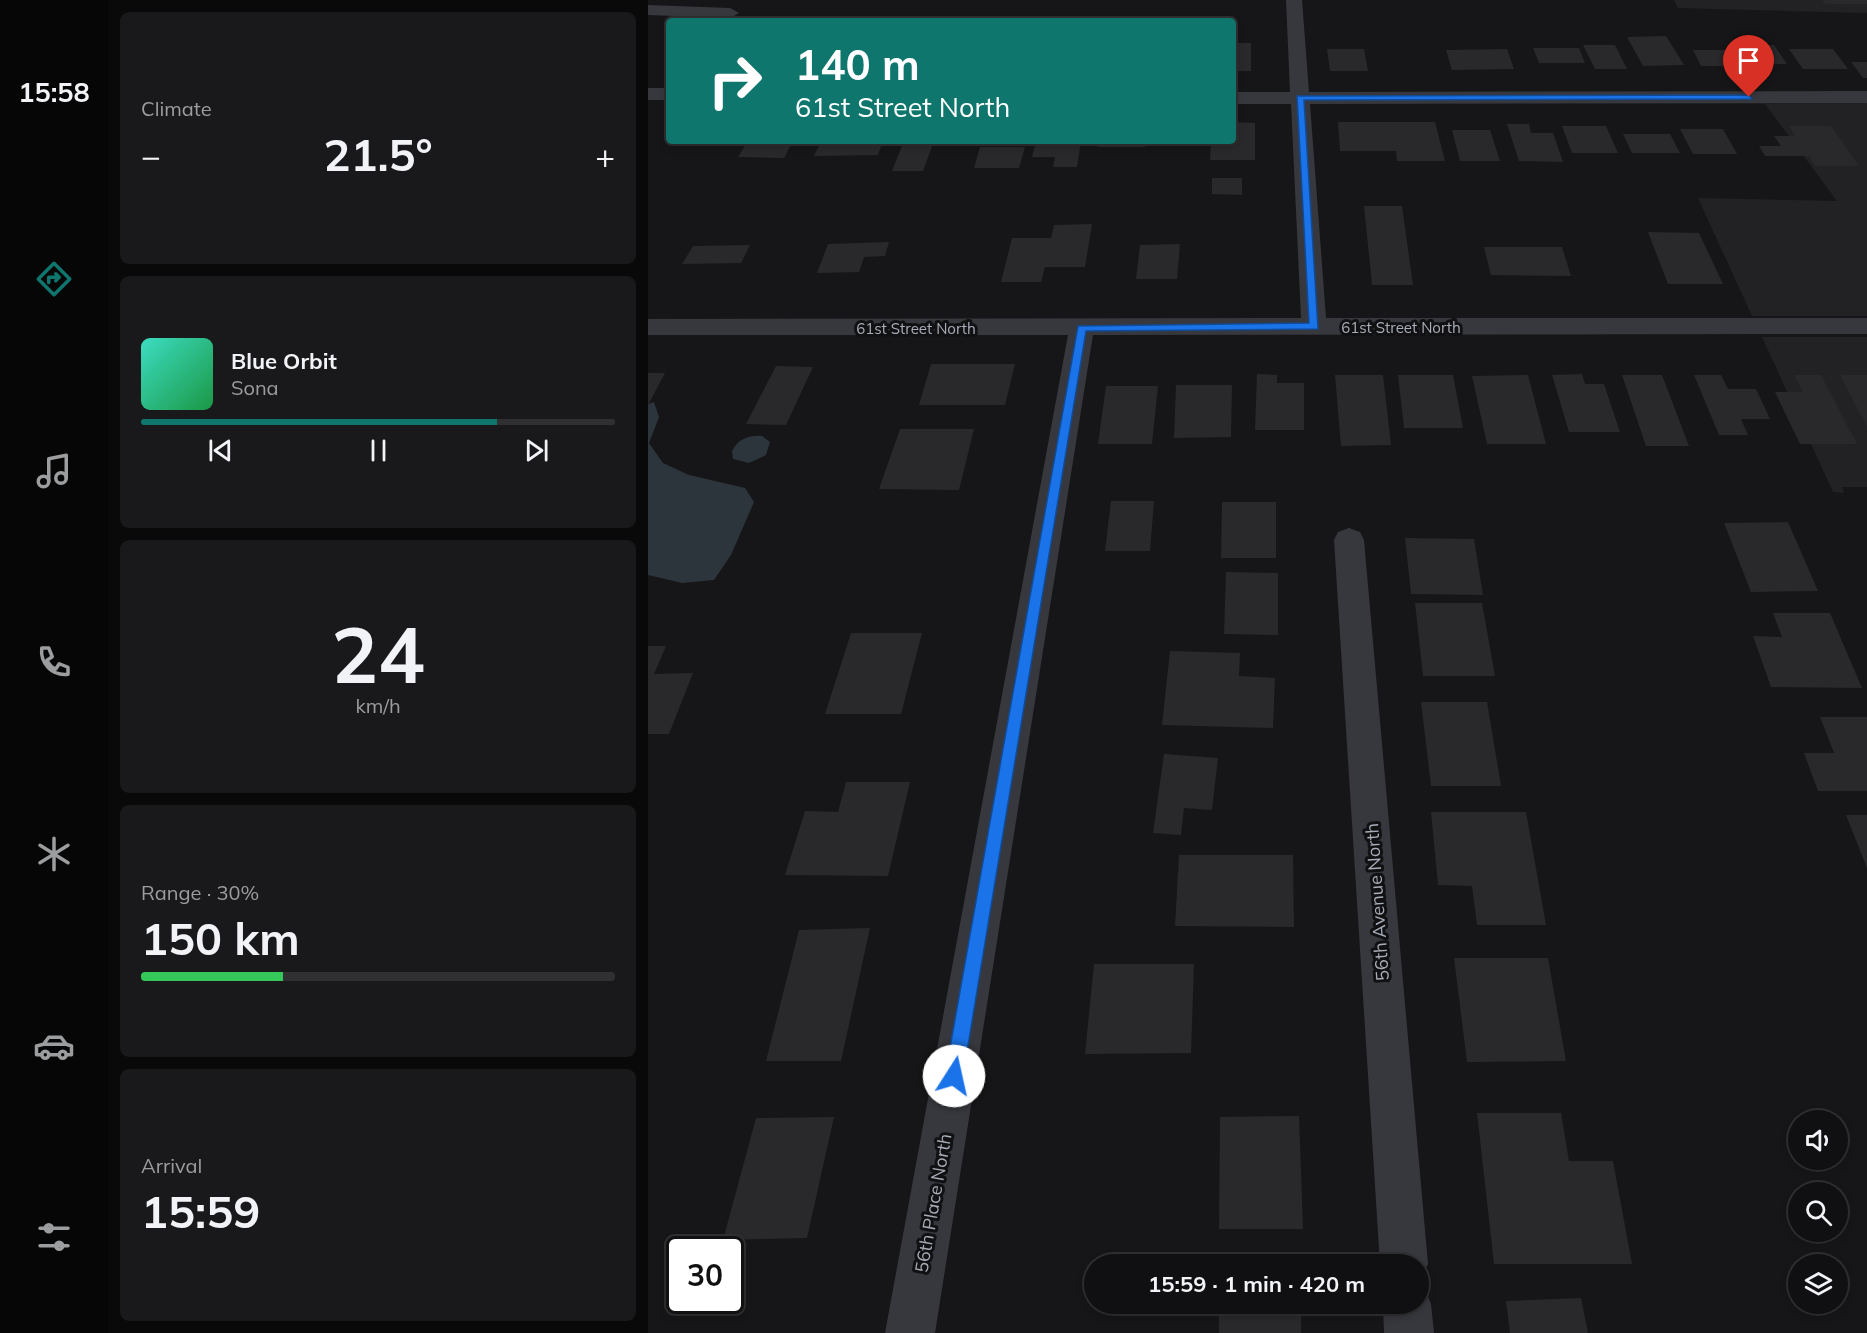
<!DOCTYPE html>
<html lang="en">
<head>
<meta charset="utf-8">
<style>
	:root { --surface:#101012; --page:#19191b; --text:#f1f3f6; --muted:#9c9d9f; --line:#303032; --accent:#0f766e }
	body { margin:0; font-family:Mulish,sans-serif; background:var(--page); color:var(--text); height:100vh; display:flex; flex-direction:column; font-size:22px; white-space:nowrap }
	* { box-sizing:border-box; margin:0 }
	p { font-size:20px; color:var(--muted) }
	.icon { flex:none; width:33px; height:33px; fill:none; stroke:currentColor; stroke-width:2; stroke-linecap:round; stroke-linejoin:round }
	.map { position:relative; flex:1; overflow:hidden }
	.sheet { display:flex; flex-direction:column; gap:12px; padding:12px; background:#09090a; width:540px }
	.sheet>* { flex:none }
	.top-card { position:absolute; left:18px; top:18px; width:570px; height:126px; border-radius:6px; box-shadow:0 3px 9px #0003,0 0 0 2px var(--line); background:#0f766e; color:#fff; overflow:hidden }
	.controls { position:absolute; left:1140px; top:1110px; display:grid; gap:12px }
	.controls a { display:grid; place-items:center; width:60px; height:60px; border-radius:50%; background:var(--surface); box-shadow:0 3px 9px #0003,0 0 0 2px var(--line); font-size:30px }
	.speed { position:absolute; left:18px; top:1236px; display:flex; gap:12px; font-size:30px; font-weight:700; text-align:center }
	.speed>* { display:grid; place-content:center; width:78px; height:78px; border-radius:50%; background:var(--surface); box-shadow:0 3px 9px #0003,0 0 0 2px var(--line); line-height:1 }
	.speed .limit { border:3px solid #111; border-radius:9px; background:#fff; color:#111 }
	.pin { position:absolute; display:grid; place-items:center; width:51px; height:51px; color:#fff; margin:-62px -26px; border-radius:50% 50% 50% 0; rotate:-45deg; box-shadow:0 0 6px #0007 }
	.pin .icon { rotate:45deg }
	.me { position:absolute; width:66px; margin:-33px; rotate:10deg; stroke-linejoin:round; filter:drop-shadow(0 0 4px #0008) }
	.turn { display:flex; align-items:center; gap:21px; height:126px; padding:0 30px; font-size:27px }
	.turn .icon { width:78px; height:78px; stroke-width:2.5 }
	.turn b { display:block; font-size:42px; line-height:51px }
	.big { font-size:45px; font-weight:700; line-height:1.1 }
	.sheet .card { flex:1; display:flex; flex-direction:column; justify-content:center; gap:9px; min-width:0; padding:0 21px; border-radius:9px; background:var(--page) }
	.sheet .dial { align-items:center; gap:0 }
	.dial b { font-size:78px; line-height:1 }
	.song { display:flex; align-items:center; gap:18px }
	.cover { width:72px; height:72px; border-radius:9px; background:linear-gradient(135deg,hsl(170 70% 55%),hsl(140 70% 35%)) }
	.played { height:6px; border-radius:3px; background:linear-gradient(90deg,var(--accent) 75%,var(--line) 75%) }
	.keys { display:flex; justify-content:space-around; direction:ltr }
	.heat { display:flex; justify-content:space-between; align-items:center; font-size:33px; direction:ltr }
	.charge { height:9px; border-radius:4px; background:linear-gradient(90deg,#34c759 30%,var(--line) 0) }
	.trip { position:absolute; left:436px; top:1254px; width:345px; height:60px; border-radius:30px; background:var(--surface); box-shadow:0 3px 9px #0003,0 0 0 2px var(--line); font-weight:700; line-height:60px; text-align:center }
	main { display:flex; flex:1; min-height:0 }
	.tabs { display:flex; flex-direction:column; width:108px; justify-content:space-around; align-items:center; background:#060607; color:var(--muted) }
	.tabs .icon { width:42px; height:42px }
	.tabs .on { color:var(--accent) }
	.tabs b { font-size:27px; color:var(--text) }
	.map>svg:first-child { display:block }
	.built { fill:#222225 }
	.water { fill:#2c353c }
	.building { fill:#29292c }
	.lines { fill:none; stroke-linecap:round; stroke-linejoin:round }
	.minor { fill:#37383d; fill-rule:evenodd }
	.route { fill:#1a73e8; stroke:#114b97; stroke-width:1.5 }
	.labels { text-anchor:middle; dominant-baseline:central; stroke-width:6; stroke-linejoin:round; paint-order:stroke }
	.far-street-label { font-size:15px; fill:#a8adb8; stroke:#111113 }
	.street-label { font-size:18px; fill:#a8adb8; stroke:#111113 }
</style>
</head>
<body>
<main>
<nav class="tabs">
<b>15:58</b>
<svg class="icon on" aria-label="directions" viewBox="0 0 24 24"><path d="M12 3l9 9-9 9-9-9zM9 14v-3h6M13 9l2 2-2 2"/></svg>
<svg class="icon" aria-label="music" viewBox="0 0 24 24"><path d="M9 18V5l10-2v13"/><circle cx="6" cy="18" r="3"/><circle cx="16" cy="16" r="3"/></svg>
<svg class="icon" aria-label="phone" viewBox="0 0 24 24"><path d="M5 4h4l2 5-3 2q2 4 5 5l2-3 5 2v4C11 20 4 13 5 4z"/></svg>
<svg class="icon" aria-label="climate" viewBox="0 0 24 24"><path d="M12 3v18M4 7l16 10M4 17L20 7"/></svg>
<svg class="icon" aria-label="car" viewBox="0 0 24 24"><path d="M5 17H2v-5l4-1 3-4h7l3 4 3 1v5h-3M9 17h6M6 11h13"/><circle cx="7" cy="17" r="2"/><circle cx="17" cy="17" r="2"/></svg>
<svg class="icon" aria-label="filters" viewBox="0 0 24 24"><path d="M4 7h16M4 17h16"/><circle cx="9" cy="7" r="2"/><circle cx="15" cy="17" r="2"/></svg>
</nav>
<section class="sheet">
<div class="card"><p>Climate</p>
<div class="heat"><a>−</a><b class="big">21.5°</b><a>+</a></div>
</div>
<div class="card">
<div class="song"><i class="cover"></i><div><b>Blue Orbit</b><p>Sona</p></div></div>
<div class="played"></div>
<div class="keys"><svg class="icon" aria-label="previous" viewBox="0 0 24 24"><path d="M18 5L8 12l10 7zM5 5v14"/></svg><svg class="icon" aria-label="pause" viewBox="0 0 24 24"><path d="M8 5v14M16 5v14"/></svg><svg class="icon" aria-label="next" viewBox="0 0 24 24"><path d="M6 5l10 7-10 7zM19 5v14"/></svg></div>
</div>
<div class="card dial"><b>24</b><p>km/h</p></div>
<div class="card"><p>Range · 30%</p><b class="big">150 km</b><div class="charge"></div></div>
<div class="card"><p>Arrival</p><b class="big">15:59</b></div>
</section>
<div class="map">
<svg width="1219" height="1333" viewBox="0 0 1219 1333">
	<rect width="100%" height="100%" fill="#161618"/>
	<path class="built" d="M1026 0H1219V13L1030 8Z
		M1219 103V316H1104L1050 198 1189 201 1117 104Z
		M1114 337H1219V487H1194L1196 493 1185 492Z"/>
	<path class="water" d="M6 402 11 417 1 443 15 463 41 475 97 488 106 502 83 555 66 580 34 583 0 575V404Z
		M114 436 122 442 118 455 101 463 85 459 84 451C90 439 101 435 114 436Z"/>
	<path class="building" d="M1174 0H1219V4H1177Z
		M1018 36 1036 65 995 66 979 37Z
		M585 43H603V71H585Z
		M935 45H967L979 69H947Z
		M1098 45H1126L1139 64H1111Z
		M885 48H931L937 63H891Z
		M679 49H716L720 71H682Z
		M859 49 866 69 804 70 798 50Z
		M1141 49H1185L1200 69H1155Z
		M1045 50H1079L1090 66H1053Z
		M1203 62H1219V78H1215Z
		M585 122 607 123V160H562L563 141H585Z
		M690 122H787L797 161H749L748 151H692Z
		M859 124H881L883 133H905L915 162 871 161Z
		M914 126H958L970 153H924Z
		M1141 126H1183L1211 166H1167L1161 156H1117L1111 146H1133L1126 136H1147Z
		M1032 129H1075L1089 154H1045Z
		M804 130H842L852 161H812Z
		M975 134H1022L1032 153H984Z
		M100 141H145L136 158 90 157Z
		M173 141H235L230 155 166 156Z
		M256 141H286L275 171H244Z
		M388 141H433L429 167H405L407 157H384Z
		M451 141H498L497 147H449Z
		M332 147H377L371 168H326Z
		M564 178H594V195L564 194Z
		M716 206H754L765 285H724Z
		M444 224 437 267H397L393 282H353L364 238H403L406 225Z
		M1000 232 1051 233 1075 284H1020Z
		M241 242 237 256 216 257 211 272 169 273 180 244Z
		M532 244 529 279H488L492 245Z
		M102 245 93 263 34 264 45 246Z
		M836 247H914L923 276 843 275Z
		M283 364H367L357 405H271Z
		M128 366 165 367 138 425 98 424Z
		M0 373H17L0 405Z
		M609 374 629 375V383H656V430H607Z
		M934 374 937 384H956L972 432H921L904 375Z
		M687 375H735L743 445 693 446Z
		M750 375H805L815 428H756Z
		M880 375 898 444H839L824 376Z
		M974 375H1014L1041 446H998Z
		M1046 375H1073L1080 389H1108L1122 419H1093L1100 435H1071Z
		M1146 375H1173L1209 444H1152L1127 392H1155Z
		M1192 375H1219V427Z
		M528 385H584L583 437 526 438Z
		M458 386H510L504 444H450Z
		M252 429H326L311 490 231 489Z
		M463 501H506L502 551H457Z
		M574 502H628V558H573Z
		M1140 522 1170 591 1103 592 1076 523Z
		M757 538 826 539 835 595 763 594Z
		M578 572 630 573V635L576 634Z
		M767 603H834L847 676H775Z
		M1125 613H1182L1214 688 1123 687 1105 636 1134 637Z
		M203 633H274L253 714H177Z
		M0 646H18L6 674 45 673 21 734H0Z
		M522 651 592 653 591 676 627 678 625 728 514 725Z
		M773 702H839L853 786H783Z
		M1172 717H1219V791H1170L1156 753H1186Z
		M516 754 570 758 564 810 536 808 533 835 505 833Z
		M198 782H262L240 876 137 875 157 811 190 812Z
		M783 812H878L898 925H829L824 886 790 885Z
		M1198 815H1219V868Z
		M531 855H645L646 927 527 926Z
		M222 928 193 1061H118L151 930Z
		M806 958H900L918 1061 819 1062Z
		M446 964H546L543 1053 437 1054Z
		M829 1113H913L921 1161H965L984 1264H846Z
		M651 1116 655 1229H571L572 1117Z
		M186 1117 159 1238 75 1240 108 1118Z
		M572 1260 652 1261V1264H572Z
		M933 1298 940 1333H862L858 1301Z
		M571 1304H653V1333H571Z"/>
	<g class="lines">
		<path class="minor" d="M638 0H654L661 92 1219 91V103L662 104 678 318H1219V334L445 335 287 1333H237L420 335H0V319L653 318 643 104H585V92H642Z
			M0 5 82 8 91 13 82 18 0 15Z
			M0 88H21V100H0Z
			M701 528 712 532 716 540 780 1264 771 1282V1264H732L686 540 690 532Z
			M771 1285 776 1287 783 1304 786 1333H736L735 1304H771Z"/>
	</g>
	<path class="route" d="M1101 95 1104 99 656 100 670 329 438 331 315 1076 313 1082 306 1085 300 1082 297 1076 430 326 661 323 649 96Z"/>
	<g class="labels">
		<g class="far-street-label">
			<text x="753" y="327">61st Street North</text>
			<text x="268" y="328">61st Street North</text>
		</g>
		<g class="street-label">
			<text transform="translate(729 902) rotate(-94)">56th Avenue North</text>
			<text transform="translate(285 1203) rotate(-80)">56th Place North</text>
		</g>
	</g>
</svg>
<div class="controls">
<a><svg class="icon" aria-label="sound" viewBox="0 0 24 24"><path d="M4 9h4l5-4v14l-5-4H4zM17 9q2 3 0 6"/></svg></a>
<a><svg class="icon" aria-label="search" viewBox="0 0 24 24"><circle cx="10" cy="10" r="6"/><path d="M15 15l6 6"/></svg></a>
<a><svg class="icon" aria-label="layers" viewBox="0 0 24 24"><path d="M12 4l9 5-9 5-9-5zM3 14l9 5 9-5"/></svg></a>
</div>
<div class="speed"><div class="limit">30</div></div>
<div class="pin" style="left:1101px;top:97px;background:#d93025"><svg class="icon" aria-label="arrive" viewBox="0 0 24 24"><path d="M6 21V4h12l-3 4 3 4H6"/></svg></div>
<svg class="me" style="left:306px;top:1076px" viewBox="-20 -20 40 40"><circle r="19" fill="#fff"/><path d="M0-13L10 11 0 6-10 11z" fill="#1a73e8"/></svg>
<div class="trip">15:59 · 1 min · 420 m</div>
<div class="top-card">
<div class="turn"><svg class="icon" aria-label="right" viewBox="0 0 24 24"><path d="M7 20v-9h11M14 6l5 5-5 5"/></svg><div><b>140 m</b>61st Street North</div></div>
</div>
</div>
</main>
</body>
</html>
